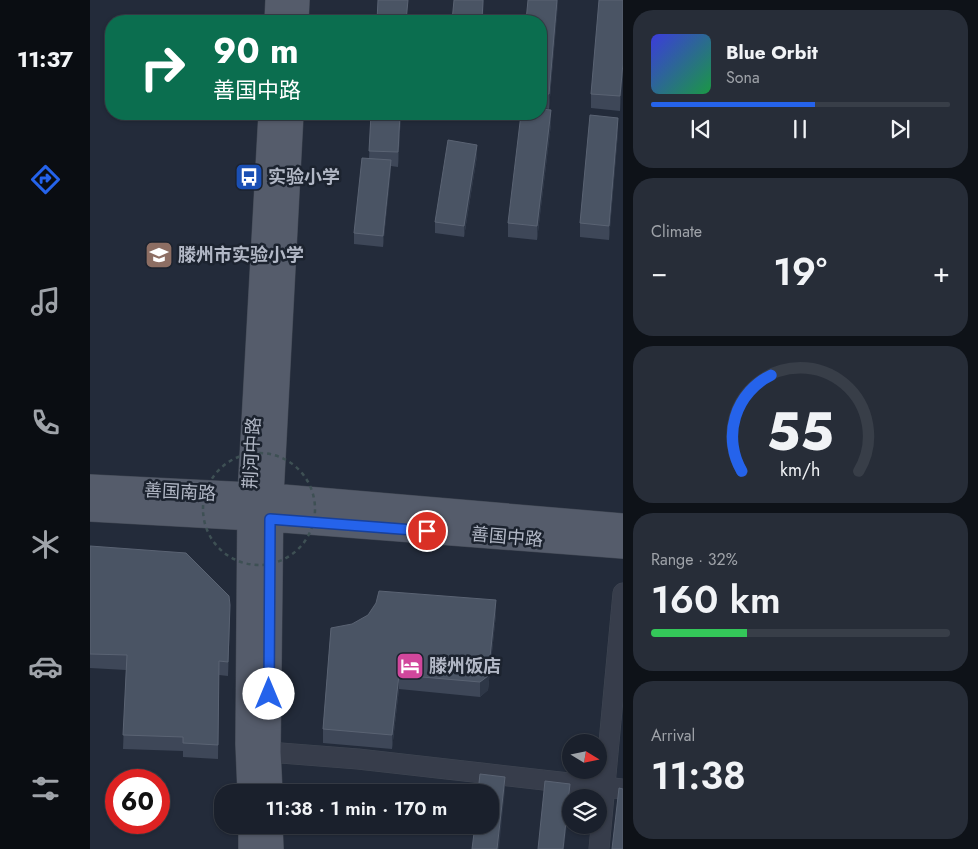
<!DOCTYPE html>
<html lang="en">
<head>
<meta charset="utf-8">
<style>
	:root { --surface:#1a202c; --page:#272d38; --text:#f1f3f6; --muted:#9fa3a9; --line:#383e48; --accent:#2563eb }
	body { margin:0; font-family:Jost,"Noto Sans SC",sans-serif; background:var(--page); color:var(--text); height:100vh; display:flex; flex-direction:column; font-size:19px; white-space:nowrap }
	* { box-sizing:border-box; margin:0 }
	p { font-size:16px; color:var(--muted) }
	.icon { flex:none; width:28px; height:28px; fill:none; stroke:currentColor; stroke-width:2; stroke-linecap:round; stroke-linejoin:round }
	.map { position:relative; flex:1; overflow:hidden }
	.side { display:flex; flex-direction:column; gap:10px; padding:10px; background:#0e1218; width:355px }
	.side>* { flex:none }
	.top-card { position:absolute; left:15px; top:15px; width:442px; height:105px; border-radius:20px; box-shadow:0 1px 4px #0004,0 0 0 1px var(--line); background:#0b6e4f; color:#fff; overflow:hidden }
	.needle { width:32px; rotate:100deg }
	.buttons { position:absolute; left:472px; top:734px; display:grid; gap:10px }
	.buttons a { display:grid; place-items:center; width:45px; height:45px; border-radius:50%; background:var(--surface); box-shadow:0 1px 4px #0004,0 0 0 1px var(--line); font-size:25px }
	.speed { position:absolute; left:15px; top:769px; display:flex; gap:10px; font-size:25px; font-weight:700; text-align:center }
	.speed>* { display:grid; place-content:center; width:65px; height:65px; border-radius:50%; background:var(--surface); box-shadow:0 1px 4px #0004,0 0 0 1px var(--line); line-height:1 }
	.speed .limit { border:8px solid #d22; background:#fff; color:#111 }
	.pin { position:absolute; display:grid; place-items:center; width:42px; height:42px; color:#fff; margin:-21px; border:2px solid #fff; border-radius:50%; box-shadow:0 1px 5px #0007 }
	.me { position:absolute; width:55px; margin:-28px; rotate:0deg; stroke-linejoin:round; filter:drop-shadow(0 0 4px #0008) }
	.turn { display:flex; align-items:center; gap:18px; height:105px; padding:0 25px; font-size:22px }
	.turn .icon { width:65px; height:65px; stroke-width:2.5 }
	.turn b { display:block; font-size:35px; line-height:42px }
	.big { font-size:38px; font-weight:600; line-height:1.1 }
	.side .card { flex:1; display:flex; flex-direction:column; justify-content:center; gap:8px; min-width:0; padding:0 18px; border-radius:20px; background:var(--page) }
	.side .dial { align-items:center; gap:0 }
	.dial svg { height:130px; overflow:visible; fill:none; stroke:var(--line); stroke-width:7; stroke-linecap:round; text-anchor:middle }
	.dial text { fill:var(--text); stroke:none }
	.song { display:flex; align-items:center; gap:15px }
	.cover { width:60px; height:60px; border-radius:8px; background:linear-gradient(135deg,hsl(240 70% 55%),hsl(140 70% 35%)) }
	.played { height:5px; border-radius:2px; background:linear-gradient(90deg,var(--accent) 55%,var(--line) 55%) }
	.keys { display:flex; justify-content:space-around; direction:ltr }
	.heat { display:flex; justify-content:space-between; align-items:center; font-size:28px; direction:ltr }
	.charge { height:8px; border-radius:4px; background:linear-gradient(90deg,#34c759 32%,var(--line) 0) }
	.trip { position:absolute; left:124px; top:784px; width:285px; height:50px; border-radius:20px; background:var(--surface); box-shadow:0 1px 4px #0004,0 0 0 1px var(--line); font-weight:600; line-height:50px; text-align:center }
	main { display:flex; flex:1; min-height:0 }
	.dock { display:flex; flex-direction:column; width:90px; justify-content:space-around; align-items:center; background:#0a0d12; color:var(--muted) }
	.dock .icon { width:35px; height:35px }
	.dock .selected { color:var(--accent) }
	.dock b { font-size:22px; color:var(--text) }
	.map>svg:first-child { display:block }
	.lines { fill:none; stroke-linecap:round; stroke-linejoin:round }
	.minor-casing { stroke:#404753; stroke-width:21 }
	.major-casing { stroke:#404753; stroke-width:26 }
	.minor { stroke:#373d4b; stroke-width:20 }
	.major { stroke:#555c6b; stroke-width:25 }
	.path-bridge { stroke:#3e5054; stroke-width:2.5; stroke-dasharray:4 4; stroke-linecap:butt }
	.wall { fill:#3e4758 }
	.shaded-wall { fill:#2e3747 }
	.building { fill:#4a5464; stroke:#5a6373 }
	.route-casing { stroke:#184099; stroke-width:12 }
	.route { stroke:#2563eb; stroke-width:9 }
	.labels { text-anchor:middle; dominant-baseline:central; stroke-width:5; stroke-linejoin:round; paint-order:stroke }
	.poi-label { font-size:18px; font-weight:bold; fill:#b2b8c6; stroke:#1c232f; text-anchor:start }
	.street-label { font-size:18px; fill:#b2b8c6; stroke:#1c232f }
</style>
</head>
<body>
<main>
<nav class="dock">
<b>11:37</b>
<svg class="icon selected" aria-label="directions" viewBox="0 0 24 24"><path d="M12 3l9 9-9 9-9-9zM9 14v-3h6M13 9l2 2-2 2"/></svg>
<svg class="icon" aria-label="music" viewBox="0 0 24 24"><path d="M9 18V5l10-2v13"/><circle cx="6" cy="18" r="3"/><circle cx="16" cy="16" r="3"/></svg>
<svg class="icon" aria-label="phone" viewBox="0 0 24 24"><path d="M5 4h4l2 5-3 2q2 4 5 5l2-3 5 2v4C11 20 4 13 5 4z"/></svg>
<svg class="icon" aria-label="climate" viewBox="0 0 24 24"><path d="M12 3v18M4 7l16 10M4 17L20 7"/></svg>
<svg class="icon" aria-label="car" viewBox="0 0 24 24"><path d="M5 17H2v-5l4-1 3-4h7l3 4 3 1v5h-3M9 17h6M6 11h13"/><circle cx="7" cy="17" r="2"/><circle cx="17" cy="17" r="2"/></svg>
<svg class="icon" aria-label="filters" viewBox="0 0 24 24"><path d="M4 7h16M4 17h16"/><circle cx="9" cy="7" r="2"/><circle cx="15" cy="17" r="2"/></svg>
</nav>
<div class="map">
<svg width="533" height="849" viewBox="0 0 533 849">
	<rect width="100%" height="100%" fill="#232b3a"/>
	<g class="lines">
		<defs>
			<path id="minor" d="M178 752 268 759 533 789
				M509 849 533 593"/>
			<path id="major" d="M187 21 188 0
				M206 21 207 0
				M0 487 181 496 533 526
				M0 509 180 519 533 546
				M160 792 158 744 160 495 181 114
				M180 792 178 752 181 496 201 114
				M161 825V849
				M180 825 181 849"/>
		</defs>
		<use href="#minor" class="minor-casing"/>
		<use href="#major" class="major-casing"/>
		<use href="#minor" class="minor"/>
		<use href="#major" class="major"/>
		<path class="path-bridge" d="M113 509a56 56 0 1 1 112 0a56 56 0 1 1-112 0Z"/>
	</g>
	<path class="wall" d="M468 0 459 109 451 108V21Z
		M533 0 530 111 501 108V94Z
		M281 114H311L308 167 301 166 293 247 264 244V233L279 158Z
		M461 124 447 240 418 237V223Z
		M528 132 519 240 490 237V223Z
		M387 156 374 237 345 233V222Z
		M0 546 140 619 138 676 129 675 128 759 93 757V751L33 749 36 670 0 668Z
		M406 614 398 690 390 697 309 689 302 749 233 743V729L241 628Z"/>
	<path class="shaded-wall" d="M318 0 317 21H316Z
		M393 0H394L393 21H392Z
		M467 0H468V6L459 109V94Z
		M533 63V77L530 111V96Z
		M461 110V124L447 240V226Z
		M310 114H311L308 167V152Z
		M528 118V132L519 240V226Z
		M387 145V156L374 237V226Z
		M301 160V172L293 247V236Z
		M406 600V614L398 690 390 697V682Z
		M140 605V619L138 676V662Z
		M309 675V689L302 749V735Z
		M415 777V791L409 849H407Z
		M480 784V798L474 849H473Z"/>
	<path class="building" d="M288 0H318L316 21H287Z
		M364 0H393L392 21H362Z
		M438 0H467L459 94H451V21H436Z
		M509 0H533V63L530 96 501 94Z
		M451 109 461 110 447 226 418 223 431 114H451Z
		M281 114H310L308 152 279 151Z
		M500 115 528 118 519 226 490 223Z
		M358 140 387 145 374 226 345 222Z
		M272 158 301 160 293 236 264 233Z
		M0 546 96 553 139 596 140 605 138 662 129 661 128 745 93 743V737L33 735 37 655 0 654Z
		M289 591 406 600 398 676 390 682 309 675 302 735 233 729 241 628 262 624 278 615 286 603Z
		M390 774 415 777 407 849H382L385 825H400V792H388Z
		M455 781 480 784 473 849H448Z
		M529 788 533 789V849H522Z"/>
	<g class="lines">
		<defs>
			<path id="route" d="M179 694 180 519 337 531"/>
		</defs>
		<use href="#route" class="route-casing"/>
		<use href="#route" class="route"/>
	</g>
	<defs>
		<symbol id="bus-square" viewBox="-11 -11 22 22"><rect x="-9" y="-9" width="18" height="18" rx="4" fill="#1a4fb4" stroke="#1c232f"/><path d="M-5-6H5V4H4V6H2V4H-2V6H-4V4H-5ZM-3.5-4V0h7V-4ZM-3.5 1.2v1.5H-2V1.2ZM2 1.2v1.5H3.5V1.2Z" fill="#fff"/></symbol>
		<symbol id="school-square" viewBox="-11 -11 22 22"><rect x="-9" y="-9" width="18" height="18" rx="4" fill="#8d6e63" stroke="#1c232f"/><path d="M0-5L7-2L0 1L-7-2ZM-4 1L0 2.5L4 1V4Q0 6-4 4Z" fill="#fff"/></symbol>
		<symbol id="hotel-square" viewBox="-11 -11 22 22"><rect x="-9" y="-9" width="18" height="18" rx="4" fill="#d1479c" stroke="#1c232f"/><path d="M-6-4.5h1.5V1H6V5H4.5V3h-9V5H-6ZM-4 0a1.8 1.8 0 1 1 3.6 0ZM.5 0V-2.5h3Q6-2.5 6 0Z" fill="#fff"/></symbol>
	</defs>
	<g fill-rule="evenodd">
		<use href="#bus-square" x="143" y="161" width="32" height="32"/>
		<use href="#school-square" x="53" y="239" width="32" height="32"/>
		<use href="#hotel-square" x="304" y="650" width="32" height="32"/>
	</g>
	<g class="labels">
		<g class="poi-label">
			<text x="178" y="177">实验小学</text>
			<text x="88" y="255">滕州市实验小学</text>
			<text x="339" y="666">滕州饭店</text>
		</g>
		<g class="street-label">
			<text transform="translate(162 453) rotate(-87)">荆河中路</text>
			<text transform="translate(90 492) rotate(3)">善国南路</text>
			<text transform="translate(417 537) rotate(5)">善国中路</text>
		</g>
	</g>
</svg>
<div class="buttons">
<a><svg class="needle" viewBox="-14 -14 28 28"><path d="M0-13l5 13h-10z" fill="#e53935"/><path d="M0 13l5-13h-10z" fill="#9fa3a9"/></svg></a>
<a><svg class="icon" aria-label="layers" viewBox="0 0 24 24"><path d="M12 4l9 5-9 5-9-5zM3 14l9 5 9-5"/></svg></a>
</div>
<div class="speed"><div class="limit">60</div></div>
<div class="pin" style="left:337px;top:531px;background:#d93025"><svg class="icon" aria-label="arrive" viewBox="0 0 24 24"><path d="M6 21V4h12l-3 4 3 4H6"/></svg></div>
<svg class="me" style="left:179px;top:694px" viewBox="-20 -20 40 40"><circle r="19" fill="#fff"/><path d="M0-13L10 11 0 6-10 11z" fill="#2563eb"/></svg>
<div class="trip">11:38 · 1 min · 170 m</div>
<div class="top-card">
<div class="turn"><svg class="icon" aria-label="right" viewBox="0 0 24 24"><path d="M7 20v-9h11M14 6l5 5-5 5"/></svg><div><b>90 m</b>善国中路</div></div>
</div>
</div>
<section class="side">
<div class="card">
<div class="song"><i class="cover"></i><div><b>Blue Orbit</b><p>Sona</p></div></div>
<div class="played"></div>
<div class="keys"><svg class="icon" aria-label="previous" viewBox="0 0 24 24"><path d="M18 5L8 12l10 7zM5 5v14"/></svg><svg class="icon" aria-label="pause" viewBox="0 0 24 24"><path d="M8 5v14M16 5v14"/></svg><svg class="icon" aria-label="next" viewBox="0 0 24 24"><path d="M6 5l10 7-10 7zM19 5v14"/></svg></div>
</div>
<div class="card"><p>Climate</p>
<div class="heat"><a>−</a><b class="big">19°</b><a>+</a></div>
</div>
<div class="card dial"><svg viewBox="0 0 100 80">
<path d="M14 69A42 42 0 1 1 86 69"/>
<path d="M14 69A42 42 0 0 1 32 10" stroke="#2563eb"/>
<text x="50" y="56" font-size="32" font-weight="700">55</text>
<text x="50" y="72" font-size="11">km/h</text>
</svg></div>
<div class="card"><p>Range · 32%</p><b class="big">160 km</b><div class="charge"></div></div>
<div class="card"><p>Arrival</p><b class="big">11:38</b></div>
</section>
</main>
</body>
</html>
